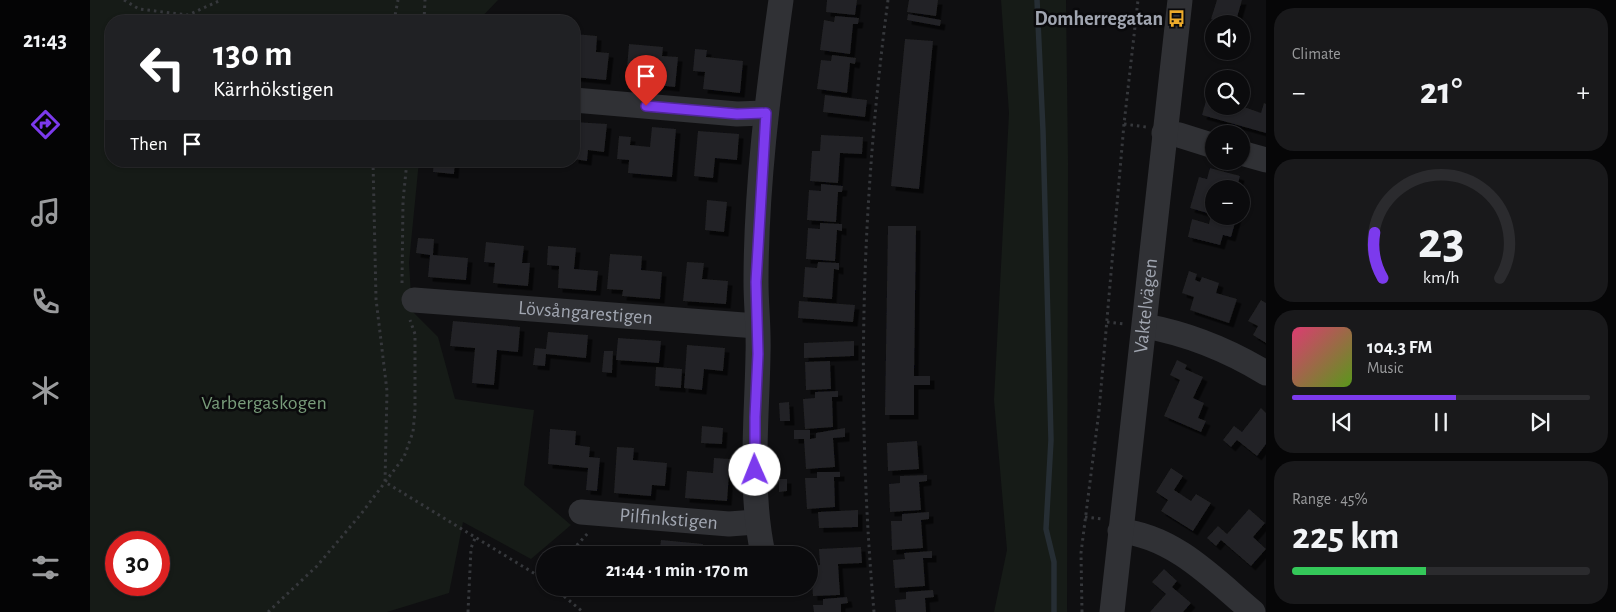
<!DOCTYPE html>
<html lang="en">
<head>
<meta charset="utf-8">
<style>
	:root { --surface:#0b0b0d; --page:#19191b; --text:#f1f3f6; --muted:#9a9b9d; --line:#2b2b2e; --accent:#7c3aed }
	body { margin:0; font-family:"Alegreya Sans",sans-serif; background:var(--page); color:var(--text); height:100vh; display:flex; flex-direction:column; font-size:19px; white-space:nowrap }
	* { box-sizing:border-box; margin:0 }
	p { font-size:16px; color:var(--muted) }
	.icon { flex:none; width:28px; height:28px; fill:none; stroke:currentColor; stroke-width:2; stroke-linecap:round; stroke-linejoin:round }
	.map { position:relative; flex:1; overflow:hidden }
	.panel { display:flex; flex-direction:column; gap:8px; padding:8px; background:#060607; width:350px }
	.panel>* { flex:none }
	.guide { position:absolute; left:15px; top:15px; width:475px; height:152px; border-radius:20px; box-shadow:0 1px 4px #0004,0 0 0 1px var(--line); background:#202124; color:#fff; overflow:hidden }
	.fabs { position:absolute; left:1115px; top:15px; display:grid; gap:10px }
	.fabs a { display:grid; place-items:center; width:45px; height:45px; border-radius:50%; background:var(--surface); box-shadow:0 1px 4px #0004,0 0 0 1px var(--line); font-size:25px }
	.speed { position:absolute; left:15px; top:531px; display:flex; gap:10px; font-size:25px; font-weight:700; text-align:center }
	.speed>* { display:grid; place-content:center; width:65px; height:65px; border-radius:50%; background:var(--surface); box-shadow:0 1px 4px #0004,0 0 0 1px var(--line); line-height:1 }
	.speed .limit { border:8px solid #d22; background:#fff; color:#111 }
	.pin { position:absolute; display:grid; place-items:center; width:42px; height:42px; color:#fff; margin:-51px -21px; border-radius:50% 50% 50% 0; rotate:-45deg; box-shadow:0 0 5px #0007 }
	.pin .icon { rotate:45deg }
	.me { position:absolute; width:55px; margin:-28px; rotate:359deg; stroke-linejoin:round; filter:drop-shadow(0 0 4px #0008) }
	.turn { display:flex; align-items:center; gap:18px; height:105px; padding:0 25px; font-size:22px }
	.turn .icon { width:65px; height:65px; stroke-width:2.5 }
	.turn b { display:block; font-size:35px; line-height:42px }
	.then { display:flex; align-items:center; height:48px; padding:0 25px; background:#0003; gap:10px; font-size:19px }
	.big { font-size:38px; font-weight:700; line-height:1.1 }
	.panel .card { flex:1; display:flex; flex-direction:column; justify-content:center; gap:8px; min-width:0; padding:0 18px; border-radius:20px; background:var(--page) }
	.panel .dial { align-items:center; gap:0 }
	.dial svg { height:130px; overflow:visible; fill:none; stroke:var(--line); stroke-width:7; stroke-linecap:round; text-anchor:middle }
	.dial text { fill:var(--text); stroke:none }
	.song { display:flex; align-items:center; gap:15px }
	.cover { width:60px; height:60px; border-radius:8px; background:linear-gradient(135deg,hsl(340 70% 55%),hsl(90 70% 35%)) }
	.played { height:5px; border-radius:2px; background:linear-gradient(90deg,var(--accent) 55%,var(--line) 55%) }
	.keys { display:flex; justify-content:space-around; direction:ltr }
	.heat { display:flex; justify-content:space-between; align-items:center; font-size:28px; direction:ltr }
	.charge { height:8px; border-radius:4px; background:linear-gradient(90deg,#34c759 45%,var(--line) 0) }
	.trip { position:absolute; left:446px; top:546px; width:282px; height:50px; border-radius:25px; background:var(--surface); box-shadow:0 1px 4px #0004,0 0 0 1px var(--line); font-weight:700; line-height:50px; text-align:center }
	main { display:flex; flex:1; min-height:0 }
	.menu { display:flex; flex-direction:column; width:90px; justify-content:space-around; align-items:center; background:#040405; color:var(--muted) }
	.menu .icon { width:35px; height:35px }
	.menu .current { color:var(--accent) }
	.menu b { font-size:22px; color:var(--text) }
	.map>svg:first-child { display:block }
	.green { fill:#161b17; fill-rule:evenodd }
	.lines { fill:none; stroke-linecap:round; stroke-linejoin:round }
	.stream { stroke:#262e34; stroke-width:5.5 }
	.building { fill:#222225; filter:url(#shadow) }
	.path { stroke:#36383c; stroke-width:3; stroke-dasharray:2.5 4; stroke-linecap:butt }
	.minor { stroke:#303135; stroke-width:25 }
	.route-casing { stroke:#51269a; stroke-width:12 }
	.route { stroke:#7c3aed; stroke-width:9 }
	.labels { text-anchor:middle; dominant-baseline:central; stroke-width:5; stroke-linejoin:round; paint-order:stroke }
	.poi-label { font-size:20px; font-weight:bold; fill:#a1a6b1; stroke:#0a0a0c; text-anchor:end }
	.street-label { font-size:20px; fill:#a1a6b1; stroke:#0a0a0c }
	.park-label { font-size:20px; fill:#789c7a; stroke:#0a0a0c }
</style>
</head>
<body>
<main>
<nav class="menu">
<b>21:43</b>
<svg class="icon current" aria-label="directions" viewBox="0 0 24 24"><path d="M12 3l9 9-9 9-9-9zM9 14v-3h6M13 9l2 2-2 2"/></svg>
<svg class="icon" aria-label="music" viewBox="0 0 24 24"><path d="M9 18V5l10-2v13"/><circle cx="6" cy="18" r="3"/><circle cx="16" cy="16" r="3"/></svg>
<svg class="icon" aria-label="phone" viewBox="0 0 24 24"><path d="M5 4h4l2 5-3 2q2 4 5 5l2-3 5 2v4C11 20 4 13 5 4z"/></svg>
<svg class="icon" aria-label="climate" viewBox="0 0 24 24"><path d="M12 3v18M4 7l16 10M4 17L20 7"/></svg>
<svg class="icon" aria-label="car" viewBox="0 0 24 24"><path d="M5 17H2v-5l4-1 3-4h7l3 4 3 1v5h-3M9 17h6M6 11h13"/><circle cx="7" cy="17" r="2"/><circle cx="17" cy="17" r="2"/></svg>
<svg class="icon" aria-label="filters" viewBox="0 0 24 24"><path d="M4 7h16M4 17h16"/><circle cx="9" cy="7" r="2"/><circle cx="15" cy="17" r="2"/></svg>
</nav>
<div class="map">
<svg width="1176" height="612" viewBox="0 0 1176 612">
	<defs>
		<filter id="shadow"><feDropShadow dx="4.5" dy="4.5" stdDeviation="0" flood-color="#0009"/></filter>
	</defs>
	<rect width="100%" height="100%" fill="#0f0f11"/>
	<path class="green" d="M0 0H408L388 21H21V161H329L319 263 322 311 348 337 365 399 444 410 434 485 481 525 441 559 373 522 359 593 297 612H0ZM26 542H69V585H26Z
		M911 0H976L978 163 977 612H904L917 550 904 400 919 113Z"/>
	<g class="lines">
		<path class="stream" d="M947 0 953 131 961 440 956 529 964 562V612"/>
	</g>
	<path class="building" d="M737 0H767L765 15 736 12Z
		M819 0H848L846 16 817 12Z
		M1127 0H1152L1145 24H1133L1121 19Z
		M818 14 851 20 850 26 817 20Z
		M745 16 769 18 768 24H763L760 54 730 50 734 20 744 22Z
		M484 34 507 36 506 52 519 53 516 80 484 77Z
		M815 39 843 41 829 189 801 186Z
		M539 44 573 47 572 56 588 57 585 87 536 82Z
		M605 49 617 50 616 57 653 61 650 93 613 89 615 72 603 71Z
		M742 55 766 58 765 64 760 63 757 93 727 89 731 60 741 61Z
		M1123 76 1124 106H1151V104L1154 105V107L1171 113 1174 103 1176 104V133L1112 115Z
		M735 95 777 100 775 117 733 112Z
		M484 122 517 124 514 152 498 150 497 161 484 159Z
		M562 127 586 129 582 177 538 173 539 160 527 159 529 136 541 137 540 145 560 147Z
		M608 131 649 134 647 160 625 158 623 178 604 176Z
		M731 135 773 137 772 154 750 153 748 183 720 181 722 151H730Z
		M344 161H365L364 174 343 172Z
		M1120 168 1150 176 1147 187 1154 189 1152 196 1151 189H1124V216H1147L1141 237 1133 235 1130 245 1098 237 1102 219 1119 224 1121 214 1100 208 1109 177 1117 179Z
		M731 184 753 186 752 192H748L746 222 717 220 719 190 731 191Z
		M617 200 637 202 634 232 615 230Z
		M730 223 752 224V231L747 230 745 261 716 259 718 228 730 229Z
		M798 226H826L824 376H840V385H824V415H795Z
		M328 238 344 239 343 255 378 258 376 280 338 277 340 255 326 253Z
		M396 242 434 246 432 263H440L438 286 403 283 405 263 394 262Z
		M458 246 486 248 484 269 508 271 506 291 468 288 469 266 457 265Z
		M520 254 552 256 551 270 572 272 570 299 532 296 533 290 517 289Z
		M597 262 614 263 612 279 638 281 636 304 593 301Z
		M728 262 749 263V270L744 269 742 299 713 297 715 267 727 268Z
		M1099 271 1107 274 1105 280 1110 282 1112 277 1129 283 1126 293 1147 299 1139 323 1100 310 1104 297 1092 293Z
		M1171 300 1176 303V343L1163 335 1168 326 1158 321Z
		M709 301 765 305 763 322 708 318Z
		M363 321 430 327 428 352 407 350 404 385 382 383 385 348 360 346Z
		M458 332 498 335 496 358 456 354 455 366 443 365 445 348 456 349Z
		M528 338 571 341 569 363 526 360Z
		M764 341V356L714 358V343Z
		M597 345 635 348 633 371 614 369 612 390 594 388Z
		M514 351H523L522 373 512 372Z
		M1087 360 1097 365 1095 369 1113 377 1103 398 1114 403 1108 418 1116 421 1111 432 1074 416 1090 380 1080 375Z
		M740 361 741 389 716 390 715 362Z
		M566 367 592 369 591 388 565 386Z
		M748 391V397H742L743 427 715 429 713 399 725 398V392Z
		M699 402 700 421H690L689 403Z
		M1171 408 1176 413V444L1167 456 1147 440 1141 447 1133 440 1144 426 1152 432Z
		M612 426 633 428 632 444 611 443Z
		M755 428V437L743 438 745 467 716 469 714 439H704V430H720V439L726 438V433Z
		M460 429 486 431 485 445 500 447 499 457 510 458 507 491 496 490 498 468 458 464Z
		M827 441 829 469 798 471 797 443Z
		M527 447 544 448 543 460 577 463 575 486 562 485 561 496 524 493Z
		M624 458 640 459 637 501 595 498 597 471 623 473Z
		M1081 468 1093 476 1084 490 1101 501 1106 494 1121 503 1103 531 1071 511 1078 500 1066 492Z
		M727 472H750V477H744L745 507 717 509 715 478H727Z
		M837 475V481L829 482 831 510 800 512 799 484 810 483V476Z
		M689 479H697V491L689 492Z
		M1159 509 1175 523 1163 537 1176 549 1161 566 1131 540 1126 546 1117 538 1128 526 1137 534Z
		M768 510V527L729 528 728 512Z
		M839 512V519L831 520 833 548 802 550 801 521H812V514Z
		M571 540 613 544 612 555H569Z
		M771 547 772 563 748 564 750 595 723 596 721 566 730 565 729 549Z
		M842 551V558H833L835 586 805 588 803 560 815 559 814 553Z
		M1074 569 1087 581 1082 587 1101 603 1093 612H1060L1076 594 1062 582Z
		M843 590 844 597 835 598 836 612H806L805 600 816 599V592Z
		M757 597 758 603 751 604V612H724L723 605H733V599Z"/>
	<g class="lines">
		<path class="path" d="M34 0 49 9 98 15 131 0
			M304 21 308 0
			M334 21 335 0
			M1034 124 1056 127
			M283 161 286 299 297 391 295 482 455 580
			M312 283 313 201 317 161
			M1017 322 1034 324
			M995 517 1012 519
			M478 555 498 533
			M464 588 493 612
			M178 612 227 566 271 514 314 457 323 432 325 410V334L320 320
			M378 612 381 548 386 536
			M784 612C766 408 771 203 798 0
			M992 612 991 553 1009 411 1034 124 1048 0"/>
		<g class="minor">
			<path d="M484 100 647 114 676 113"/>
			<path d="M1074 133 1089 135 1124 146"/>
			<path d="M1151 153 1176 160"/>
			<path id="s1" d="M324 300 667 326"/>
			<path d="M1055 326C1099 334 1138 350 1176 373"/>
			<path id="s2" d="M491 512 639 524 666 522"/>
			<path d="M1030 531C1084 536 1124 579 1163 612"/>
			<path d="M673 554C659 488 667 421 668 354 669 330 666 306 666 282 666 188 678 93 691 0"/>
			<path id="s3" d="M1022 612 1090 0"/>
		</g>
	</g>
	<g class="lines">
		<defs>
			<path id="route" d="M556 106 647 114 676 113 666 282 668 354 665 417V470"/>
		</defs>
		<use href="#route" class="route-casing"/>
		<use href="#route" class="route"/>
	</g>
	<defs>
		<symbol id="bus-bare" viewBox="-9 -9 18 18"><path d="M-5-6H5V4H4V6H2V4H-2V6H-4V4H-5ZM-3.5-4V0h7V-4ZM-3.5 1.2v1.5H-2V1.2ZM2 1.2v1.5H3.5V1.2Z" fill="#edab2b" stroke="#0a0a0c" stroke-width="2.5" paint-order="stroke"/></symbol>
	</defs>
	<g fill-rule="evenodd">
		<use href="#bus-bare" x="1074" y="6" width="25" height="25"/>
	</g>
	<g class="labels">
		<g class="poi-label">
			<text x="1073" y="19">Domherregatan</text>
		</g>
		<g class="street-label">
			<text stroke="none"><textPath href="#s3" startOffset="308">Vaktelvägen</textPath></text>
			<text stroke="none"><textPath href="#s1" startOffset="172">Lövsångarestigen</textPath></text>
			<text stroke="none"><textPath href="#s2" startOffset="88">Pilfinkstigen</textPath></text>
		</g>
		<g class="park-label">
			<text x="174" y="403">Varbergaskogen</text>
		</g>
	</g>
</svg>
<div class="fabs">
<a><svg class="icon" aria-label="sound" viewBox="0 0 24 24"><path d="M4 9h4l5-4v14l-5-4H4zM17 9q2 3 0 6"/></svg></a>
<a><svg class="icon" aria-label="search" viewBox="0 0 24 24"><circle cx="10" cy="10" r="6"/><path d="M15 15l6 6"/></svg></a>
<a>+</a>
<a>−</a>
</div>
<div class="speed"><div class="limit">30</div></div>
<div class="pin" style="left:556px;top:106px;background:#d93025"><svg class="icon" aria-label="arrive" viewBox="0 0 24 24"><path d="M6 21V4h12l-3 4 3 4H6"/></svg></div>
<svg class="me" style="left:665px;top:470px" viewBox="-20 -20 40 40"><circle r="19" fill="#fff"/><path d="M0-13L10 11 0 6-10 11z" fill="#7c3aed"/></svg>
<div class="trip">21:44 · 1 min · 170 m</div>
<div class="guide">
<div class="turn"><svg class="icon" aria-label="left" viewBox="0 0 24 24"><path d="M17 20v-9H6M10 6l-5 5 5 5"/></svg><div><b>130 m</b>Kärrhökstigen</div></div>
<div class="then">Then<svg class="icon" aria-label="arrive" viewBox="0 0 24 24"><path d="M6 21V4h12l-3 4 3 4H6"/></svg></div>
</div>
</div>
<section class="panel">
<div class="card"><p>Climate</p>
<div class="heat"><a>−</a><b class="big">21°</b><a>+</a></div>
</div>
<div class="card dial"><svg viewBox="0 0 100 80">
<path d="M14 69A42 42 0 1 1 86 69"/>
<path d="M14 69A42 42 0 0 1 9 41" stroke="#7c3aed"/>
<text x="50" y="56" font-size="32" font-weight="700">23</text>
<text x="50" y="72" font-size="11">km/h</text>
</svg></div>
<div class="card">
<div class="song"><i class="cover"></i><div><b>104.3 FM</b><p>Music</p></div></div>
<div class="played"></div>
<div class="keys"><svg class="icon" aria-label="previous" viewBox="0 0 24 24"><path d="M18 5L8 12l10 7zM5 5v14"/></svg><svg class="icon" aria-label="pause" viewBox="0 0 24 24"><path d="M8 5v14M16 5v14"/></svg><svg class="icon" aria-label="next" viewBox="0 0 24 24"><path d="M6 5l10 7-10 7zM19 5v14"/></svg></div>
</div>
<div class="card"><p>Range · 45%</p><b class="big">225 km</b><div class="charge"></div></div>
</section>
</main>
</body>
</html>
